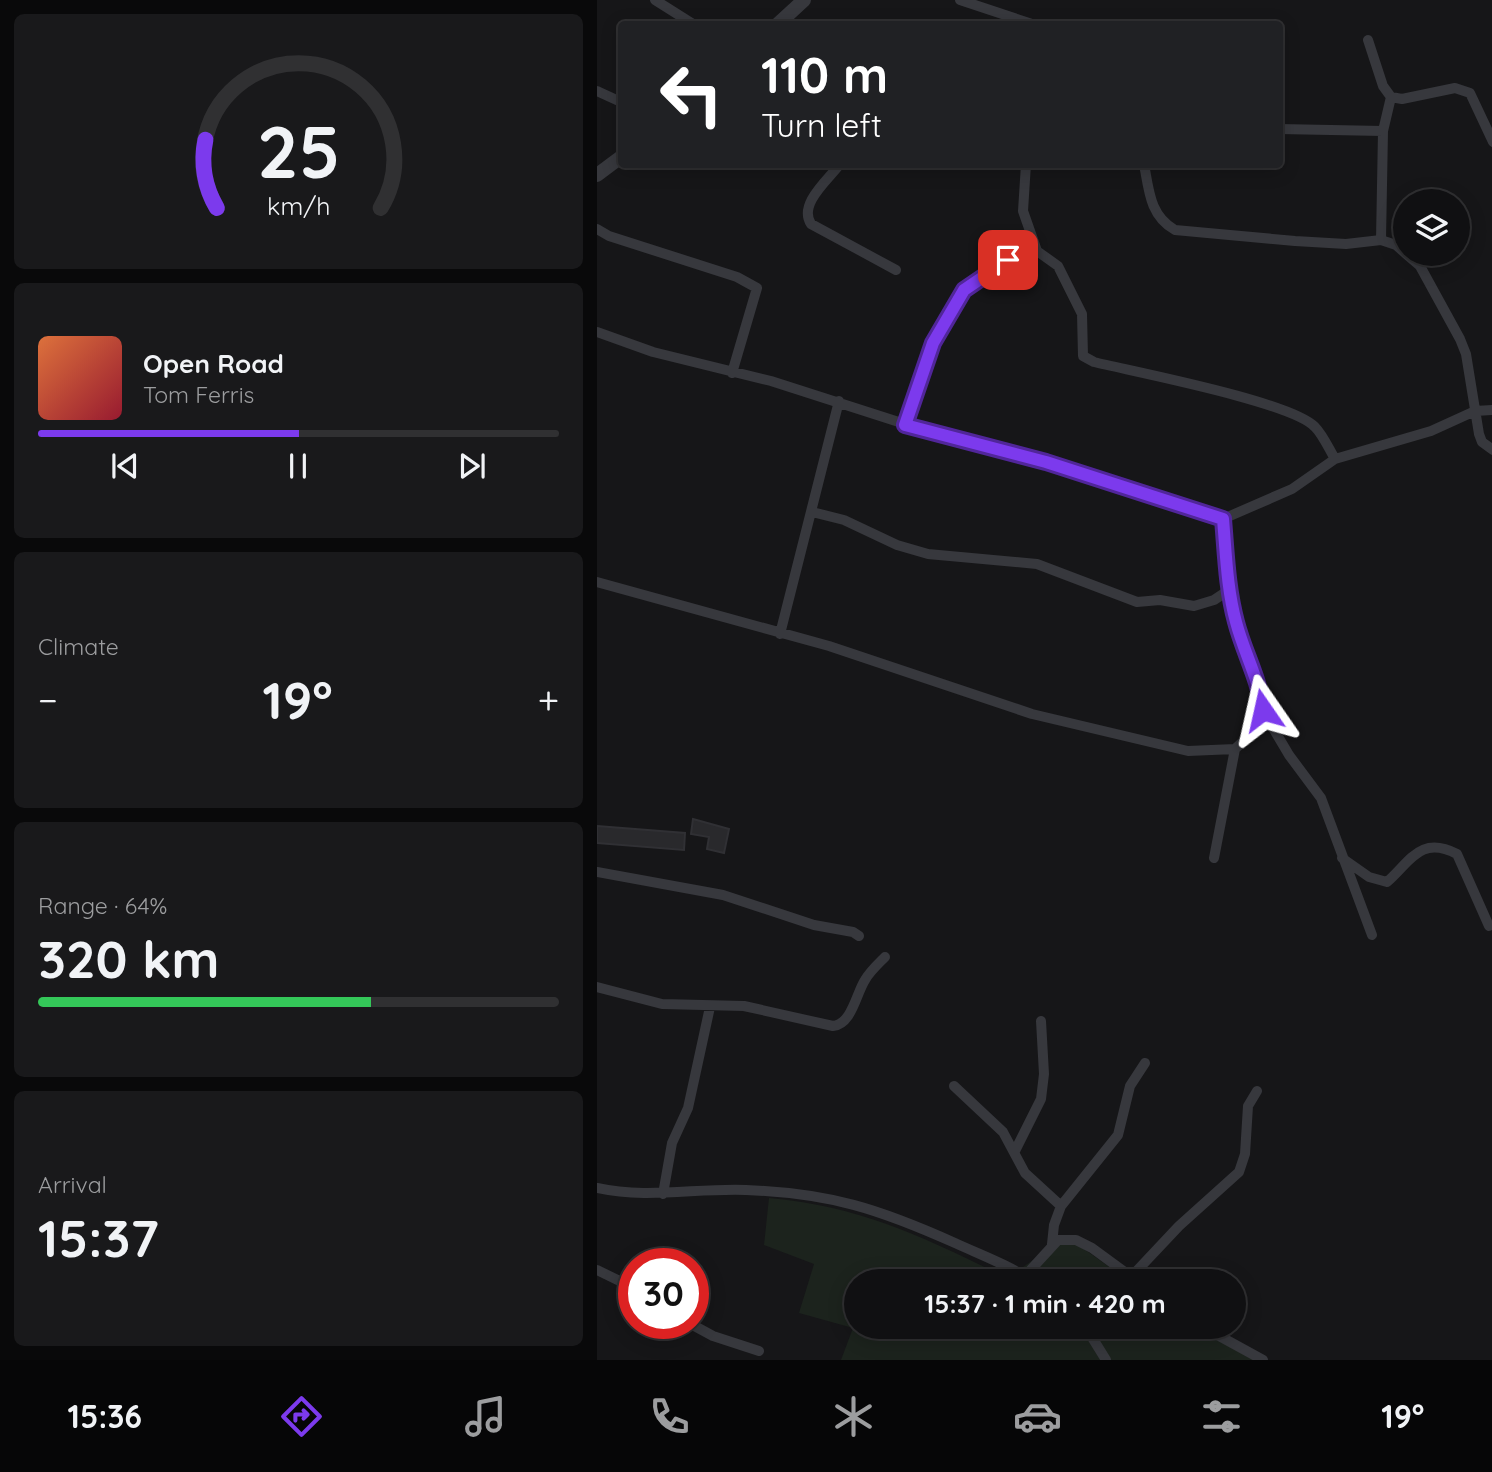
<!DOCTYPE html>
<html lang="en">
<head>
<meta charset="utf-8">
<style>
	:root { --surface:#101012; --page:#19191b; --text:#f1f3f6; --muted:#9c9d9f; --line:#303032; --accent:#7c3aed }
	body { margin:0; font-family:Quicksand,sans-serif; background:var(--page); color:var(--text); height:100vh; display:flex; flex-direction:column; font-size:26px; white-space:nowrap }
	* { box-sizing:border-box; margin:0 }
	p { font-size:23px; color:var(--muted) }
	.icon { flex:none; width:38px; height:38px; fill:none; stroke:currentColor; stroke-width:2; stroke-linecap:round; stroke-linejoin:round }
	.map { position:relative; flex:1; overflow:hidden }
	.panel { display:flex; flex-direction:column; gap:14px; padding:14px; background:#09090a; width:597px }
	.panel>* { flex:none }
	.hud { position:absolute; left:21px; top:21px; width:665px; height:147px; border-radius:7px; box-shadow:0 4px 18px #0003,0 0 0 2px var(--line); background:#202124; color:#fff; overflow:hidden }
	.controls { position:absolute; left:796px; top:189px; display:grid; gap:14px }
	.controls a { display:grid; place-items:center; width:77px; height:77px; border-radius:50%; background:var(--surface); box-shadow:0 4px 18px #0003,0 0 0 2px var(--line); font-size:35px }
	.speed { position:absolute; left:21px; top:1248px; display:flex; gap:14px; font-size:35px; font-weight:700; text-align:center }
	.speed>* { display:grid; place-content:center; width:91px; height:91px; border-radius:50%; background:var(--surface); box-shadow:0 4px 18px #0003,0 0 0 2px var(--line); line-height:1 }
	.speed .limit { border:10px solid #d22; background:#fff; color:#111 }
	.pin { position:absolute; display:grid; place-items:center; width:60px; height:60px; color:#fff; margin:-30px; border-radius:14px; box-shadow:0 4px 10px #0006 }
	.me { position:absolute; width:77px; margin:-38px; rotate:349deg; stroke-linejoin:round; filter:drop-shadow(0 0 5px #0008) }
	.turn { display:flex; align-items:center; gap:24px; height:147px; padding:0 28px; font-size:32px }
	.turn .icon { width:91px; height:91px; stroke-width:2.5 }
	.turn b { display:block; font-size:49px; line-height:60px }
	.big { font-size:52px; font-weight:700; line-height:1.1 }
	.panel .card { flex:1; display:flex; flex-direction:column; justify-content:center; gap:10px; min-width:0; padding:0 24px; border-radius:10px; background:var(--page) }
	.panel .dial { align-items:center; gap:0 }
	.dial svg { height:182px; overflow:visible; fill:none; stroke:var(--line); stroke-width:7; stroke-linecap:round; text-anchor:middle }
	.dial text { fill:var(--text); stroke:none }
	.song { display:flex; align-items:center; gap:21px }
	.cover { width:84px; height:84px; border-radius:10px; background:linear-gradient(135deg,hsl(20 70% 55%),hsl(350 70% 35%)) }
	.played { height:7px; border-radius:4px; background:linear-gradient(90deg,var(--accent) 50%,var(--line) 50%) }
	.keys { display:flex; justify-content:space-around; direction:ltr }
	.heat { display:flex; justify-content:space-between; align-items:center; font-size:38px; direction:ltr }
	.charge { height:10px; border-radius:5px; background:linear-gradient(90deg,#34c759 64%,var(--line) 0) }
	.trip { position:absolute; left:247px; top:1269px; width:402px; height:70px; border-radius:35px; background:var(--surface); box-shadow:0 4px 18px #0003,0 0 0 2px var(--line); font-weight:700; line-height:70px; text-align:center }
	.tab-bar { display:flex; height:112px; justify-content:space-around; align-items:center; background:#060607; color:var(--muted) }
	.tab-bar .icon { width:49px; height:49px }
	.tab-bar .current { color:var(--accent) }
	.tab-bar b { font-size:32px; color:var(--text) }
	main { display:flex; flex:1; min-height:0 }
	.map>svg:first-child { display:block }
	.green { fill:#1c231d }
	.building { fill:#29292c; stroke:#303034; stroke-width:2 }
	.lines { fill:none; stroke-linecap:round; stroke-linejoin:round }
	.minor { stroke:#37383d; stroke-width:10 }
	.tertiary { stroke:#37383d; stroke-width:14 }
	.route-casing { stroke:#51269a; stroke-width:18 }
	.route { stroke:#7c3aed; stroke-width:12 }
</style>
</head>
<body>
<main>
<section class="panel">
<div class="card dial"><svg viewBox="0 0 100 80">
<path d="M14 69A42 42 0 1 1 86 69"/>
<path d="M14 69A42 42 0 0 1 9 39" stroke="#7c3aed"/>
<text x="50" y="56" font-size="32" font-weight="700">25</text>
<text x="50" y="72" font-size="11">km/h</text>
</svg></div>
<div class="card">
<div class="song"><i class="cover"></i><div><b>Open Road</b><p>Tom Ferris</p></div></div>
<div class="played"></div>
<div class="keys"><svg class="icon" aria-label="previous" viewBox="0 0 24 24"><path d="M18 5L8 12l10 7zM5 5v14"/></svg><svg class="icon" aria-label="pause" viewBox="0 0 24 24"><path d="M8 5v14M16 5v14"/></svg><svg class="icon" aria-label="next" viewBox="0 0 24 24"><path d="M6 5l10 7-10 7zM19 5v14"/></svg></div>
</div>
<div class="card"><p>Climate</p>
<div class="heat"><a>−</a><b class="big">19°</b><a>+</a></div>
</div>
<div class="card"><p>Range · 64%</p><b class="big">320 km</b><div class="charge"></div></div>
<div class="card"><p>Arrival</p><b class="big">15:37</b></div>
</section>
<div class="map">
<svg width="896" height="1360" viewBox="0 0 896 1360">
	<rect width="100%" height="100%" fill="#161618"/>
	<path class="green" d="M172 1198C267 1207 326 1237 410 1278L470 1237 532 1281H259V1326L596 1327 657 1360H244L256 1328 202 1313 217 1264 167 1245Z"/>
	<path class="building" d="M96 819 132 829 127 853 110 849 112 837 94 834Z
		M0 826 88 833 87 850 0 843Z"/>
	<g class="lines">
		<path class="minor" d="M58 0 96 24
			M363 0 435 24
			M771 40 786 86 794 97 805 99 858 88 873 93 896 142
			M0 91 24 102
			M682 129 786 131
			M243 164C231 180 201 204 214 224L299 270
			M429 164 426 211 440 251 461 266 485 314 486 356 497 362C538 372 695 402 718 427 726 435 732 449 738 459
			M547 164C552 191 553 216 578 230L698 241 749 244 784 240 799 245 808 253
			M0 229 12 236 140 277 160 288 135 373
			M784 240 786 131 794 97
			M809 254 823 266 863 339 869 354 882 434 885 442 896 450
			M0 332 56 352 174 381 308 424 449 462 626 519
			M308 424C337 341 346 279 440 251
			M215 512 247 520 300 545 331 554 440 564 540 602 563 600 597 606 617 600 632 590
			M0 582 232 646 435 714 591 751 638 749
			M183 634 242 401
			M666 711 692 755 724 798 775 935
			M617 858 638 749 653 735 666 711 663 685 639 624 632 590 626 519 695 489 738 459 834 431 878 411 896 410
			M745 858 772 877 790 882C813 862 823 835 860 854L892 926
			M0 872 126 895 217 925 256 932 262 936
			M0 987 65 1004 147 1006 236 1026C255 1024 259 994 268 980 273 971 281 964 288 957
			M357 1086 406 1132 428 1173 464 1206
			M418 1151 444 1099 447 1074 444 1021
			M0 1188C50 1199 99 1188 149 1190 233 1193 282 1209 358 1243 384 1255 412 1265 435 1281
			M66 1194 75 1143 91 1108 113 1007
			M455 1244 457 1225 464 1206 521 1135 533 1086 548 1063
			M0 1270 37 1288
			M428 1276 461 1240H479L495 1248 540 1281
			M534 1277 582 1226 642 1172 648 1154 651 1106 660 1091
			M92 1323 116 1336 162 1351
			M488 1326 509 1360
			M604 1326 666 1360"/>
		<path class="tertiary" d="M181 24 207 0
			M0 175 24 157"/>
	</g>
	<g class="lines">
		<defs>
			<path id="route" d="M411 260 367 290 336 343 308 425 449 462 626 519C629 554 630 589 639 622 647 653 662 678 666 710"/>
		</defs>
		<use href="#route" class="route-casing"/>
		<use href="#route" class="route"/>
	</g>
</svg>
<div class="controls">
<a><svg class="icon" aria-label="layers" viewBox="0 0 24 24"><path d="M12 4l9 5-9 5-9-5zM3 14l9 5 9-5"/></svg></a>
</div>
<div class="speed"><div class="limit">30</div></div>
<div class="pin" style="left:411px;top:260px;background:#d93025"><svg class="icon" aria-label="arrive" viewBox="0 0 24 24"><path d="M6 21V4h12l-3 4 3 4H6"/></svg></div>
<svg class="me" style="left:666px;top:710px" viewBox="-20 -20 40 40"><path d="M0-17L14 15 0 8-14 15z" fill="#7c3aed" stroke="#fff" stroke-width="4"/></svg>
<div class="trip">15:37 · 1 min · 420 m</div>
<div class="hud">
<div class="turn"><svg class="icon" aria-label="left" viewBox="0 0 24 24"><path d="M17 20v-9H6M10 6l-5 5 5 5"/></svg><div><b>110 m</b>Turn left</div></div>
</div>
</div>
</main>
<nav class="tab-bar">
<b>15:36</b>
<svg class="icon current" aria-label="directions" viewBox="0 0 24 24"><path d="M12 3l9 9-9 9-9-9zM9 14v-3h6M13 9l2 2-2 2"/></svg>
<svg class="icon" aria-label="music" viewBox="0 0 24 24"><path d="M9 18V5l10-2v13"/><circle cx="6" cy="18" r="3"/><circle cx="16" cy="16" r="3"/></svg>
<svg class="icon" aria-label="phone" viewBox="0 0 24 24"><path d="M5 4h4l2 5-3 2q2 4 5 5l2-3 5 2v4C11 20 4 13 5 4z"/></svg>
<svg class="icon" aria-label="climate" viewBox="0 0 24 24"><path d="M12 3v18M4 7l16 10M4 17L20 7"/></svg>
<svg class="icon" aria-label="car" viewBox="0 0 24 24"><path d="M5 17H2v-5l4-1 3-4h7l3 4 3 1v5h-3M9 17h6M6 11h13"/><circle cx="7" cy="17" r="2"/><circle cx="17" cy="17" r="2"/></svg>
<svg class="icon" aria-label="filters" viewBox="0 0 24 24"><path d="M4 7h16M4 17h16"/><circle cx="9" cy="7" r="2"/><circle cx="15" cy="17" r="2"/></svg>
<b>19°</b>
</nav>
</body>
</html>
